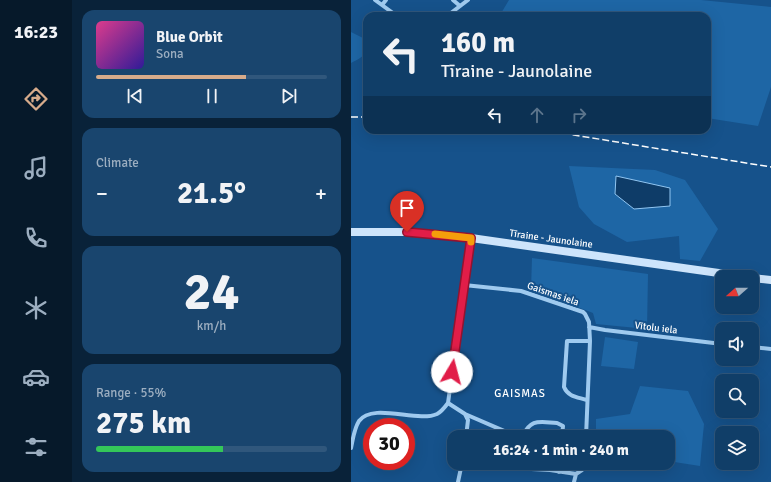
<!DOCTYPE html>
<html lang="en">
<head>
<meta charset="utf-8">
<style>
	:root { --surface:#103e68; --page:#19456e; --text:#f1f3f6; --muted:#9caec0; --line:#30577c; --accent:#d6ab8b }
	body { margin:0; font-family:Signika,sans-serif; background:var(--page); color:var(--text); height:100vh; display:flex; flex-direction:column; font-size:15px; white-space:nowrap }
	* { box-sizing:border-box; margin:0 }
	p { font-size:13px; color:var(--muted) }
	.icon { flex:none; width:22px; height:22px; fill:none; stroke:currentColor; stroke-width:2; stroke-linecap:round; stroke-linejoin:round }
	.map { position:relative; flex:1; overflow:hidden }
	.sheet { display:flex; flex-direction:column; gap:10px; padding:10px; background:#092239; width:279px }
	.sheet>* { flex:none }
	.hud { position:absolute; left:12px; top:12px; width:348px; height:122px; border-radius:12px; box-shadow:0 4px 16px #0002,0 0 0 1px var(--line); background:#103e68; color:var(--text); overflow:hidden }
	.needle { width:26px; rotate:249deg }
	.tools { position:absolute; left:364px; top:270px; display:grid; gap:8px }
	.tools a { display:grid; place-items:center; width:44px; height:44px; border-radius:8px; background:var(--surface); box-shadow:0 4px 16px #0002,0 0 0 1px var(--line); font-size:20px }
	.speed { position:absolute; left:12px; top:418px; display:flex; gap:8px; font-size:20px; font-weight:700; text-align:center }
	.speed>* { display:grid; place-content:center; width:52px; height:52px; border-radius:50%; background:var(--surface); box-shadow:0 4px 16px #0002,0 0 0 1px var(--line); line-height:1 }
	.speed .limit { border:6px solid #d22; background:#fff; color:#111 }
	.pin { position:absolute; display:grid; place-items:center; width:34px; height:34px; color:#fff; margin:-41px -17px; border-radius:50% 50% 50% 0; rotate:-45deg; box-shadow:0 0 4px #0007 }
	.pin .icon { rotate:45deg }
	.me { position:absolute; width:44px; margin:-22px; rotate:8deg; stroke-linejoin:round; filter:drop-shadow(0 0 3px #0008) }
	.turn { display:flex; align-items:center; gap:14px; height:84px; padding:0 12px; font-size:18px }
	.turn .icon { width:52px; height:52px; stroke-width:2.5 }
	.turn b { display:block; font-size:28px; line-height:34px }
	.lanes { display:flex; align-items:center; height:38px; padding:0 12px; background:#0003; justify-content:center; gap:20px; direction:ltr }
	.lanes .off { opacity:.35 }
	.big { font-size:30px; font-weight:700; line-height:1.1 }
	.sheet .widget { flex:1; display:flex; flex-direction:column; justify-content:center; gap:6px; min-width:0; padding:0 14px; border-radius:12px; background:var(--page) }
	.sheet .dial { align-items:center; gap:0 }
	.dial b { font-size:52px; line-height:1 }
	.song { display:flex; align-items:center; gap:12px }
	.cover { width:48px; height:48px; border-radius:6px; background:linear-gradient(135deg,hsl(330 70% 55%),hsl(250 70% 35%)) }
	.played { height:4px; border-radius:2px; background:linear-gradient(90deg,var(--accent) 65%,var(--line) 65%) }
	.keys { display:flex; justify-content:space-around; direction:ltr }
	.heat { display:flex; justify-content:space-between; align-items:center; font-size:22px; direction:ltr }
	.charge { height:6px; border-radius:3px; background:linear-gradient(90deg,#34c759 55%,var(--line) 0) }
	.trip { position:absolute; left:96px; top:430px; width:228px; height:40px; border-radius:12px; background:var(--surface); box-shadow:0 4px 16px #0002,0 0 0 1px var(--line); font-weight:700; line-height:40px; text-align:center }
	main { display:flex; flex:1; min-height:0 }
	.tab-bar { display:flex; flex-direction:column; width:72px; justify-content:space-around; align-items:center; background:#06192a; color:var(--muted) }
	.tab-bar .icon { width:28px; height:28px }
	.tab-bar .active { color:var(--accent) }
	.tab-bar b { font-size:18px; color:var(--text) }
	.map>svg:first-child { display:block }
	.green { fill:#1e66a5 }
	.water { fill:#0e3c68; stroke:#91c6f2 }
	.lines { fill:none; stroke-linecap:round; stroke-linejoin:round }
	.street { stroke:#9fcaef; stroke-width:4 }
	.secondary { stroke:#cde4fb; stroke-width:8 }
	.rail { stroke:#fff; stroke-width:1.5; stroke-dasharray:7 3; stroke-linecap:butt }
	.route-casing { stroke:#92132f; stroke-width:10 }
	.route { stroke:#e11d48; stroke-width:7 }
	.slow { stroke:#f59e0b; stroke-width:7 }
	.labels { text-anchor:middle; dominant-baseline:central; stroke-width:4; stroke-linejoin:round; paint-order:stroke }
	.street-label { font-size:10px; fill:#fff; stroke:#16528b }
	.neighbourhood-label { font-size:11px; letter-spacing:1px; fill:#fff; stroke:#16528b }
</style>
</head>
<body>
<main>
<nav class="tab-bar">
<b>16:23</b>
<svg class="icon active" aria-label="directions" viewBox="0 0 24 24"><path d="M12 3l9 9-9 9-9-9zM9 14v-3h6M13 9l2 2-2 2"/></svg>
<svg class="icon" aria-label="music" viewBox="0 0 24 24"><path d="M9 18V5l10-2v13"/><circle cx="6" cy="18" r="3"/><circle cx="16" cy="16" r="3"/></svg>
<svg class="icon" aria-label="phone" viewBox="0 0 24 24"><path d="M5 4h4l2 5-3 2q2 4 5 5l2-3 5 2v4C11 20 4 13 5 4z"/></svg>
<svg class="icon" aria-label="climate" viewBox="0 0 24 24"><path d="M12 3v18M4 7l16 10M4 17L20 7"/></svg>
<svg class="icon" aria-label="car" viewBox="0 0 24 24"><path d="M5 17H2v-5l4-1 3-4h7l3 4 3 1v5h-3M9 17h6M6 11h13"/><circle cx="7" cy="17" r="2"/><circle cx="17" cy="17" r="2"/></svg>
<svg class="icon" aria-label="filters" viewBox="0 0 24 24"><path d="M4 7h16M4 17h16"/><circle cx="9" cy="7" r="2"/><circle cx="15" cy="17" r="2"/></svg>
</nav>
<section class="sheet">
<div class="widget">
<div class="song"><i class="cover"></i><div><b>Blue Orbit</b><p>Sona</p></div></div>
<div class="played"></div>
<div class="keys"><svg class="icon" aria-label="previous" viewBox="0 0 24 24"><path d="M18 5L8 12l10 7zM5 5v14"/></svg><svg class="icon" aria-label="pause" viewBox="0 0 24 24"><path d="M8 5v14M16 5v14"/></svg><svg class="icon" aria-label="next" viewBox="0 0 24 24"><path d="M6 5l10 7-10 7zM19 5v14"/></svg></div>
</div>
<div class="widget"><p>Climate</p>
<div class="heat"><a>−</a><b class="big">21.5°</b><a>+</a></div>
</div>
<div class="widget dial"><b>24</b><p>km/h</p></div>
<div class="widget"><p>Range · 55%</p><b class="big">275 km</b><div class="charge"></div></div>
</section>
<div class="map">
<svg width="420" height="482" viewBox="0 0 420 482">
	<rect width="100%" height="100%" fill="#16528b"/>
	<path class="green" d="M158 0H350L420 7V87L407 126 356 118V16H147L149 15Z
		M0 32 16 40C16 56 13 56 0 63Z
		M218 166 304 170 334 180 367 229 349 261 329 259 328 236 276 242 243 224 228 207Z
		M181 258 297 274 296 329 245 324 242 313 180 289Z
		M254 337 287 342 283 369 250 366Z
		M289 386 337 391 353 424 349 466 317 461V437H245V419L279 414Z"/>
	<path class="water" d="M265 176 319 188V206L283 209 264 194Z"/>
	<g class="lines">
		<path class="street" d="M24 0 46 16
			M102 0 109 6
			M31 5 35 0
			M96 16 117 0
			M113 285 170 291 232 312 234 314 238 322 239 341 235 437
			M238 327 254 330 371 344
			M401 347 420 349
			M236 400C227 397 217 397 213 387L216 341H239
			M97 403 114 414 167 437
			M114 414 117 420 115 437
			M171 437C180 418 188 422 206 423L212 426 211 437
			M0 448C2 439 3 429 8 421 22 402 66 423 86 414 90 412 94 407 97 403L120 238
			M134 463 141 467 199 470 225 474
			M208 472V463
			M225 474 231 470 233 463
			M107 482 111 463
			M223 482 225 474"/>
		<path class="secondary" d="M0 232H56L120 238 396 277
			M401 278 420 280"/>
		<path class="rail" d="M0 117H16
			M192 130 420 167"/>
	</g>
	<g class="lines">
		<defs>
			<path id="route" d="M56 232 120 238 101 372"/>
		</defs>
		<use href="#route" class="route-casing"/>
		<use href="#route" class="route"/>
		<path class="slow" d="M84 234 120 238V242"/>
	</g>
	<g class="labels">
		<g class="street-label">
			<text transform="translate(200 239) rotate(8)">Tīraine - Jaunolaine</text>
			<text transform="translate(202 294) rotate(19)">Gaismas iela</text>
			<text transform="translate(305 328) rotate(7)">Vītolu iela</text>
		</g>
		<g class="neighbourhood-label">
			<text x="169" y="393">GAISMAS</text>
		</g>
	</g>
</svg>
<div class="tools">
<a><svg class="needle" viewBox="-14 -14 28 28"><path d="M0-13l5 13h-10z" fill="#e53935"/><path d="M0 13l5-13h-10z" fill="#9caec0"/></svg></a>
<a><svg class="icon" aria-label="sound" viewBox="0 0 24 24"><path d="M4 9h4l5-4v14l-5-4H4zM17 9q2 3 0 6"/></svg></a>
<a><svg class="icon" aria-label="search" viewBox="0 0 24 24"><circle cx="10" cy="10" r="6"/><path d="M15 15l6 6"/></svg></a>
<a><svg class="icon" aria-label="layers" viewBox="0 0 24 24"><path d="M12 4l9 5-9 5-9-5zM3 14l9 5 9-5"/></svg></a>
</div>
<div class="speed"><div class="limit">30</div></div>
<div class="pin" style="left:56px;top:232px;background:#d93025"><svg class="icon" aria-label="arrive" viewBox="0 0 24 24"><path d="M6 21V4h12l-3 4 3 4H6"/></svg></div>
<svg class="me" style="left:101px;top:372px" viewBox="-20 -20 40 40"><circle r="19" fill="#fff"/><path d="M0-13L10 11 0 6-10 11z" fill="#e11d48"/></svg>
<div class="trip">16:24 · 1 min · 240 m</div>
<div class="hud">
<div class="turn"><svg class="icon" aria-label="left" viewBox="0 0 24 24"><path d="M17 20v-9H6M10 6l-5 5 5 5"/></svg><div><b>160 m</b>Tīraine - Jaunolaine</div></div>
<div class="lanes"><svg class="icon" aria-label="left" viewBox="0 0 24 24"><path d="M17 20v-9H6M10 6l-5 5 5 5"/></svg><svg class="icon off" aria-label="ahead" viewBox="0 0 24 24"><path d="M12 20V5M6 11l6-6 6 6"/></svg><svg class="icon off" aria-label="right" viewBox="0 0 24 24"><path d="M7 20v-9h11M14 6l5 5-5 5"/></svg></div>
</div>
</div>
</main>
</body>
</html>
